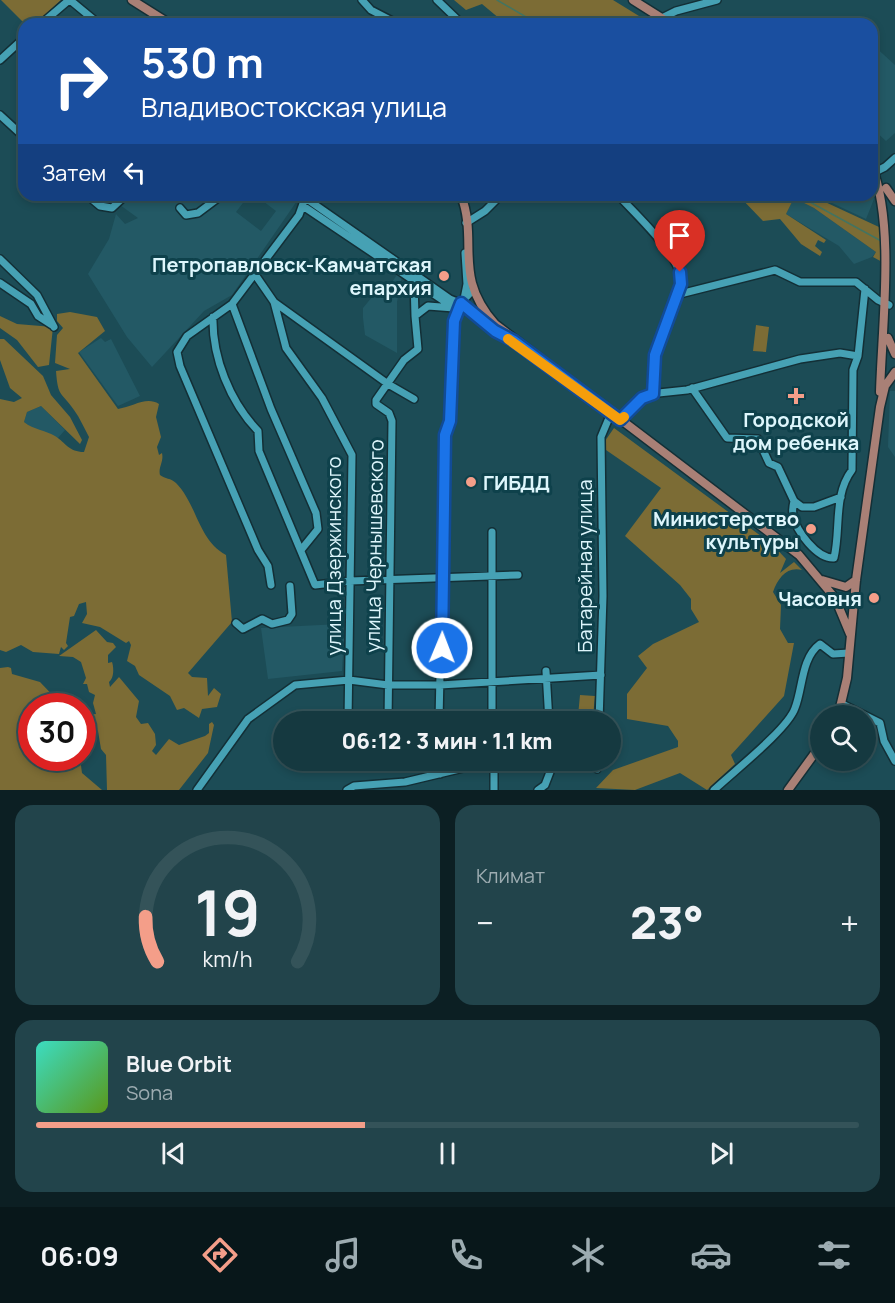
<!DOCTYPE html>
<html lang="ru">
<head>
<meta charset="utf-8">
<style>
	:root { --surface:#153940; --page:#22444b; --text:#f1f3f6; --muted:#9dacb1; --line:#345359; --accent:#f49e89 }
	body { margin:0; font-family:Manrope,sans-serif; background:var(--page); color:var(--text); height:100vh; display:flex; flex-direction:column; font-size:22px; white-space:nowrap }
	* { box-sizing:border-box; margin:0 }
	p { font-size:20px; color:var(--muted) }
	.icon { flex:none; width:33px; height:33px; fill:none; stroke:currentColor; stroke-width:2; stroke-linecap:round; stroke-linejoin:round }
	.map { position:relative; height:790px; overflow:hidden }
	.details { display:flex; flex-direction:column; gap:15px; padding:15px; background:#0c1f23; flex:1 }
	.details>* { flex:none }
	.banner { position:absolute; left:18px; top:18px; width:860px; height:183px; border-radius:18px; box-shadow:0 3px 9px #0003,0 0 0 2px var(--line); background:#1a4fa0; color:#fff; overflow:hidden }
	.controls { position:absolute; left:810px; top:705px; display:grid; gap:12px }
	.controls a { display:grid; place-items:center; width:66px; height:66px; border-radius:50%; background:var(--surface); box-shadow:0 3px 9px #0003,0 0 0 2px var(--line); font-size:30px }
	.speed { position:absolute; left:18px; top:693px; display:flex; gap:12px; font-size:30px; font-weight:700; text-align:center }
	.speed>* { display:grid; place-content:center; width:78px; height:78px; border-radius:50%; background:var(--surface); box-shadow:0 3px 9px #0003,0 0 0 2px var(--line); line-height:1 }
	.speed .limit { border:9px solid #d22; background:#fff; color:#111 }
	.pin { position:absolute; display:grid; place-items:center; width:51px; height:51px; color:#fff; margin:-62px -26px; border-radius:50% 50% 50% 0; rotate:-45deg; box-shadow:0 0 6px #0007 }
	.pin .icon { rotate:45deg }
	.me { position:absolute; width:66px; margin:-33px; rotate:1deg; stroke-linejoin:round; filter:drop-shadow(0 0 4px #0008) }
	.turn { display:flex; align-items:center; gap:21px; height:126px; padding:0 24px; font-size:27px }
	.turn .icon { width:78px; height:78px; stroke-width:2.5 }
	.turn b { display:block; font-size:42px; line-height:51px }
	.then { display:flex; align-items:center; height:57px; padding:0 24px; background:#0003; gap:12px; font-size:22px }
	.big { font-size:45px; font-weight:800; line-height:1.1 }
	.details .card { flex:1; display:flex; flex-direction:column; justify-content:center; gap:9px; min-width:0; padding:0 21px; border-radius:18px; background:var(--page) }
	.details .dial { align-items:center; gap:0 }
	.dial svg { height:156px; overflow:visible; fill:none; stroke:var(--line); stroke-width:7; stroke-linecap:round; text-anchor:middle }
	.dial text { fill:var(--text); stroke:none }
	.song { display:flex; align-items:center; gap:18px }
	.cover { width:72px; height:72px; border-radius:9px; background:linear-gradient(135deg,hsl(170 70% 55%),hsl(90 70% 35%)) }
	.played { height:6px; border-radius:3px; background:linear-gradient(90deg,var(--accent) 40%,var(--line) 40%) }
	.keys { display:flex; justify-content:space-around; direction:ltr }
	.heat { display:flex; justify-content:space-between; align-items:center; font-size:33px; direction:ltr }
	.details .tiles { flex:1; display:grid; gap:15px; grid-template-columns:1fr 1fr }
	.card:last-child { grid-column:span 2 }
	.trip { position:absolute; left:273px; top:711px; width:348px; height:60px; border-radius:30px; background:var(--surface); box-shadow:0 3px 9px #0003,0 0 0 2px var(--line); font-weight:800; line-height:60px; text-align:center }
	.dock { display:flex; height:96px; justify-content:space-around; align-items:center; background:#08171a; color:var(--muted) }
	.dock .icon { width:42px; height:42px }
	.dock .on { color:var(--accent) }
	.dock b { font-size:27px; color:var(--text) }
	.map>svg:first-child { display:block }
	.built { fill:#235965 }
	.green { fill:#7c6c35 }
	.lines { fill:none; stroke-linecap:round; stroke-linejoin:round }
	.stream { stroke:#437461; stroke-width:1.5 }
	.minor-casing { stroke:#132f36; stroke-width:10 }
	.major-casing { stroke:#132f36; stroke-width:11 }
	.minor { stroke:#46a1b4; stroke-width:7 }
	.major { stroke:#a98076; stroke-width:8 }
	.route-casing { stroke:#114b97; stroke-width:15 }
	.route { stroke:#1a73e8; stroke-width:10 }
	.slow { stroke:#f59e0b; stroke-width:10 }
	.poi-dot { fill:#f49e89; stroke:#0e414b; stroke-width:2 }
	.labels { text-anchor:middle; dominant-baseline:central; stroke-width:6; stroke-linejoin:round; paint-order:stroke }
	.poi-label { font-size:20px; font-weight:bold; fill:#def6fc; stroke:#0e414b; text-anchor:end }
	.street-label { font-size:20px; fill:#def6fc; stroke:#0e414b }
</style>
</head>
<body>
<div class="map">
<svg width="895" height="790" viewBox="0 0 895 790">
	<rect width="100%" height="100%" fill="#1c4c56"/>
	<path class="built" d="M872 44 895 65V133L886 141 872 128Z
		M872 194 874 199 866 219 815 195Z
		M128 195H249L236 212 261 231 276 211 255 195H296L299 198 232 295 204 311 152 367 127 337 88 274 109 239 116 214 125 224 138 218 120 205Z
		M794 198 814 208 876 252 872 257 854 264 839 246 786 214Z
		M398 273 402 276 397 302V353L365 335 363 318V308L377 291 387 290Z
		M101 338 105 342 111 339 140 396 118 406 79 352Z
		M890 391H895V457L888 447Z
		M41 406 65 430 58 438 33 429 24 422 27 412Z
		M340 624 341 631 344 633 342 671 268 679 261 628Z"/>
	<path class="green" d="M1 0H61L35 24H25Z
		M454 0H613L652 24H506L482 4 466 10Z
		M738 195H810L879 227 886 235 884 263 873 257 876 252 814 208 794 198 786 214 826 240 824 243 818 240 815 246 822 252 820 256 801 244 780 219 763 221Z
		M70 312 97 317 105 331 78 353 118 409C133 407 146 396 159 404L156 417 161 437 157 447 159 455 162 453C164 462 158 467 160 475 165 479 171 478 176 483 197 504 198 540 226 555L232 622 188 673 192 677 207 678 208 696 214 688 221 694 217 707 202 709 199 718 184 708 177 710 170 696 139 675 135 666 127 661 131 645 129 641 126 643 100 627 82 623 87 614 86 602 79 604 74 616 70 617 66 643 68 646 64 650 61 647 59 654 33 652 21 645 6 652 0 650V399L14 402 22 398 10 388 0 360V339H4L43 376 51 395 70 417 82 440 80 444 41 406 27 412 24 422C34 430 45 430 55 436 66 443 69 452 84 452L89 437C84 428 80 418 74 410 61 391 58 398 56 371L70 369 55 363 57 335 63 328 57 321V314Z
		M0 316 17 324 53 327 49 365 38 367 17 340 0 328Z
		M756 325 769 327 766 352 753 351Z
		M614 428 772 544 786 559 780 573 794 562 802 570C787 566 778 578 773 592L781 605 780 629 788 643H794L784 696 731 755 735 764 707 790 680 773 635 790 596 788 613 770 678 747V741L668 726 627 719V694L647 668 638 656 653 644 699 622 691 609V599L680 585 625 536 661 488 606 450 605 441Z
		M96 630 107 642 113 643 116 647 108 655V663L112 662C114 668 114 678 109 682L110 687 119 677 139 701 136 717 141 724 148 723 155 734 156 745 152 751 156 755 169 739 179 745 205 736 209 733V724L212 722 214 725 208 753 179 790H107L106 755 101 749 98 731 85 718 86 715 96 714 93 703 95 695 89 692 87 684H83L86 678 81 662 73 657 59 656Z
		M8 667 11 668 12 674 40 682 63 706H32V758H80L82 773 102 790H0V668Z
		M580 695 595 696 593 717 578 716Z"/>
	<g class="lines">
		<path class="stream" d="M497 0 538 24
			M768 195H794
			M797 195 883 242"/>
		<defs>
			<path id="minor" d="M70 0 99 24
				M362 0 371 10 398 24
				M437 0 462 24
				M662 18 676 11 717 0
				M41 24 69 0
				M0 60 24 38
				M0 115 24 137
				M875 172 885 167 895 158
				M87 195 100 206 112 208 126 195
				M618 195C637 216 676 251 681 278L655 355 653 394
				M304 197 450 299C475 307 489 332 514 341
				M303 206 453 307
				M180 208 186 215 198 213 222 195
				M466 223 485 211 501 195
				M0 259 37 295 54 327
				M254 273 274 302 286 348 322 398 352 455 348 721
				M414 281 415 316
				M0 283 31 304 38 316 52 325
				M676 295 775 270 800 282H856L878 300 889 305
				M464 299 467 284 465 253
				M274 302 388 384 414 399
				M232 304 271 409 316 513 318 529 301 550
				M213 317C212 357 230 402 258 431L259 451 315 585 350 581 518 575
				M692 388 727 438 758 439 769 463 778 467 794 501 802 507H814L841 497
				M620 420 649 394 687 390 800 359 840 353 858 356
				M794 501C793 505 792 510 793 515 796 531 817 559 834 558 841 529 833 495 852 470L853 370 858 356 865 289
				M492 532V722
				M271 585 268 566 258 550 180 366 177 352 187 336 232 304 299 215 305 198
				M236 623 243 629 262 619 272 624 288 620 292 614 290 586
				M546 671 549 722
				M842 704 880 723 884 741 895 761
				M388 722 392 421 389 413 376 404V400L404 360 418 349 415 316 428 306 454 308 461 303
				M439 722 445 436 450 421 454 321 461 303 473 290
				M599 722 603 596 601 437 611 413
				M494 760V790
				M437 761 440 774
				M597 769 598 760
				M197 790 248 719 295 685 349 680 388 685H440L601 675
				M347 790 354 786 405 782 497 760
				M538 790 545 785 550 772
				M714 790C733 772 788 729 795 708 803 688 801 658 820 644L833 654 849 653"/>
			<path id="major" d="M132 0 170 24
				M633 0 671 24
				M872 167C895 225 882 325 880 392
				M886 188 895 201
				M461 195C479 243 452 275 495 324L799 555 835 598 850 634
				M888 338 895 354
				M822 580 846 587 856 580
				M838 716 847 678 856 580 880 407 885 386 895 372
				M788 790 820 746"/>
		</defs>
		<use href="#minor" class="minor-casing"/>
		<use href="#major" class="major-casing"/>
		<use href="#minor" class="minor"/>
		<use href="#major" class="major"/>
	</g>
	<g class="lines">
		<defs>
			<path id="route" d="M442 648 445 435 450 421 454 321 461 303 495 331 514 341 620 420 642 398 653 394 655 355 681 284 680 272"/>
		</defs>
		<use href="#route" class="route-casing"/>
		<use href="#route" class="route"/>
		<path class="slow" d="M508 339 620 420 624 417"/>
	</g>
	<g class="poi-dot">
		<circle cx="444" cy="276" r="6"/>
		<path d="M793 387h6v6h6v6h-6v6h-6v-6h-6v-6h6z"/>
		<circle cx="471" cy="482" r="6"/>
		<circle cx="811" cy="529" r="6"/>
		<circle cx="874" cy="598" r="6"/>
	</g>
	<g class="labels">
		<g class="poi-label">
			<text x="432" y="264">Петропавловск-Камчатская<tspan x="432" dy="23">епархия</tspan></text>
			<text x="796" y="419" text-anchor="middle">Городской<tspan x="796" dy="23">дом ребенка</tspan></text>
			<text x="483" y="482" text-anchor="start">ГИБДД</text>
			<text x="799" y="518">Министерство<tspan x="799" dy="23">культуры</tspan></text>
			<text x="862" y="598">Часовня</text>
		</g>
		<g class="street-label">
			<text transform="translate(374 546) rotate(-89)">улица Чернышевского</text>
			<text transform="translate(333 556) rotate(-90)">улица Дзержинского</text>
			<text transform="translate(584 566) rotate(-90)">Батарейная улица</text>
		</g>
	</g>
</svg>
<div class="controls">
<a><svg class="icon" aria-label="search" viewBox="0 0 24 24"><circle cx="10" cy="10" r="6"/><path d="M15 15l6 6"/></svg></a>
</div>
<div class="speed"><div class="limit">30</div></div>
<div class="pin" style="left:680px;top:272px;background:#d93025"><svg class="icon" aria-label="arrive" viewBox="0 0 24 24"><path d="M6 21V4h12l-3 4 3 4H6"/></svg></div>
<svg class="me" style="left:442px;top:648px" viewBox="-20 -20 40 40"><circle r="17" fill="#1a73e8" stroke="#fff" stroke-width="3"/><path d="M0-11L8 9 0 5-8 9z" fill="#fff"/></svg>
<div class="trip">06:12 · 3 мин · 1.1 km</div>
<div class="banner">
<div class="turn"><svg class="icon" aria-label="right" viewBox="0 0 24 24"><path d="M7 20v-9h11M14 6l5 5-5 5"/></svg><div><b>530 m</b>Владивостокская улица</div></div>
<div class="then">Затем<svg class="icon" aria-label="left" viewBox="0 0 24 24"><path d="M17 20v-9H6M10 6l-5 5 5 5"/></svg></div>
</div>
</div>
<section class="details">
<div class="tiles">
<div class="card dial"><svg viewBox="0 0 100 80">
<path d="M14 69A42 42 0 1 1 86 69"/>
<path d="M14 69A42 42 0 0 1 8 46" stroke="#f49e89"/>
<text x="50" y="56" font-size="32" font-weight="700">19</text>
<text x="50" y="72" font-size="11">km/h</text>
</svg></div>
<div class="card"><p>Климат</p>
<div class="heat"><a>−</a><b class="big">23°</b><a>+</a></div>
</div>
<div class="card">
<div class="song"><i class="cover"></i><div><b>Blue Orbit</b><p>Sona</p></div></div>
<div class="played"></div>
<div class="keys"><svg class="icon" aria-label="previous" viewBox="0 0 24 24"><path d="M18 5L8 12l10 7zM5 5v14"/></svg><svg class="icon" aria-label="pause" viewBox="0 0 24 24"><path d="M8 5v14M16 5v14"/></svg><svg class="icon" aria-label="next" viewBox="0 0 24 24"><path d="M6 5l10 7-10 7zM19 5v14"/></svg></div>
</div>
</div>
</section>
<nav class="dock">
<b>06:09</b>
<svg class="icon on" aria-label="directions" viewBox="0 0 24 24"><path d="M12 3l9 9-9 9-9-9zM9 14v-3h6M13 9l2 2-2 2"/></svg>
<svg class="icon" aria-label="music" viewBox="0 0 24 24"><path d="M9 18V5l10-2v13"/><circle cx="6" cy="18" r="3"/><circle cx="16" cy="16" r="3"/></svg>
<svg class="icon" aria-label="phone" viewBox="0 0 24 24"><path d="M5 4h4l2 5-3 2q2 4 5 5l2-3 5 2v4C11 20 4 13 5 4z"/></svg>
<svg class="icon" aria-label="climate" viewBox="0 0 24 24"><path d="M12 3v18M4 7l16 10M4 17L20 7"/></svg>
<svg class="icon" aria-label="car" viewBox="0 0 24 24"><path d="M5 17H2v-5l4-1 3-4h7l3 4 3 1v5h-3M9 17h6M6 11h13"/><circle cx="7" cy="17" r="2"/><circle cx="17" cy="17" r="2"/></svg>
<svg class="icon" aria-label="filters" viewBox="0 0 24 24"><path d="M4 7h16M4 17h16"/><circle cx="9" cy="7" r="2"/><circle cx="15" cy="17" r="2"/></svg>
</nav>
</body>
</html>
